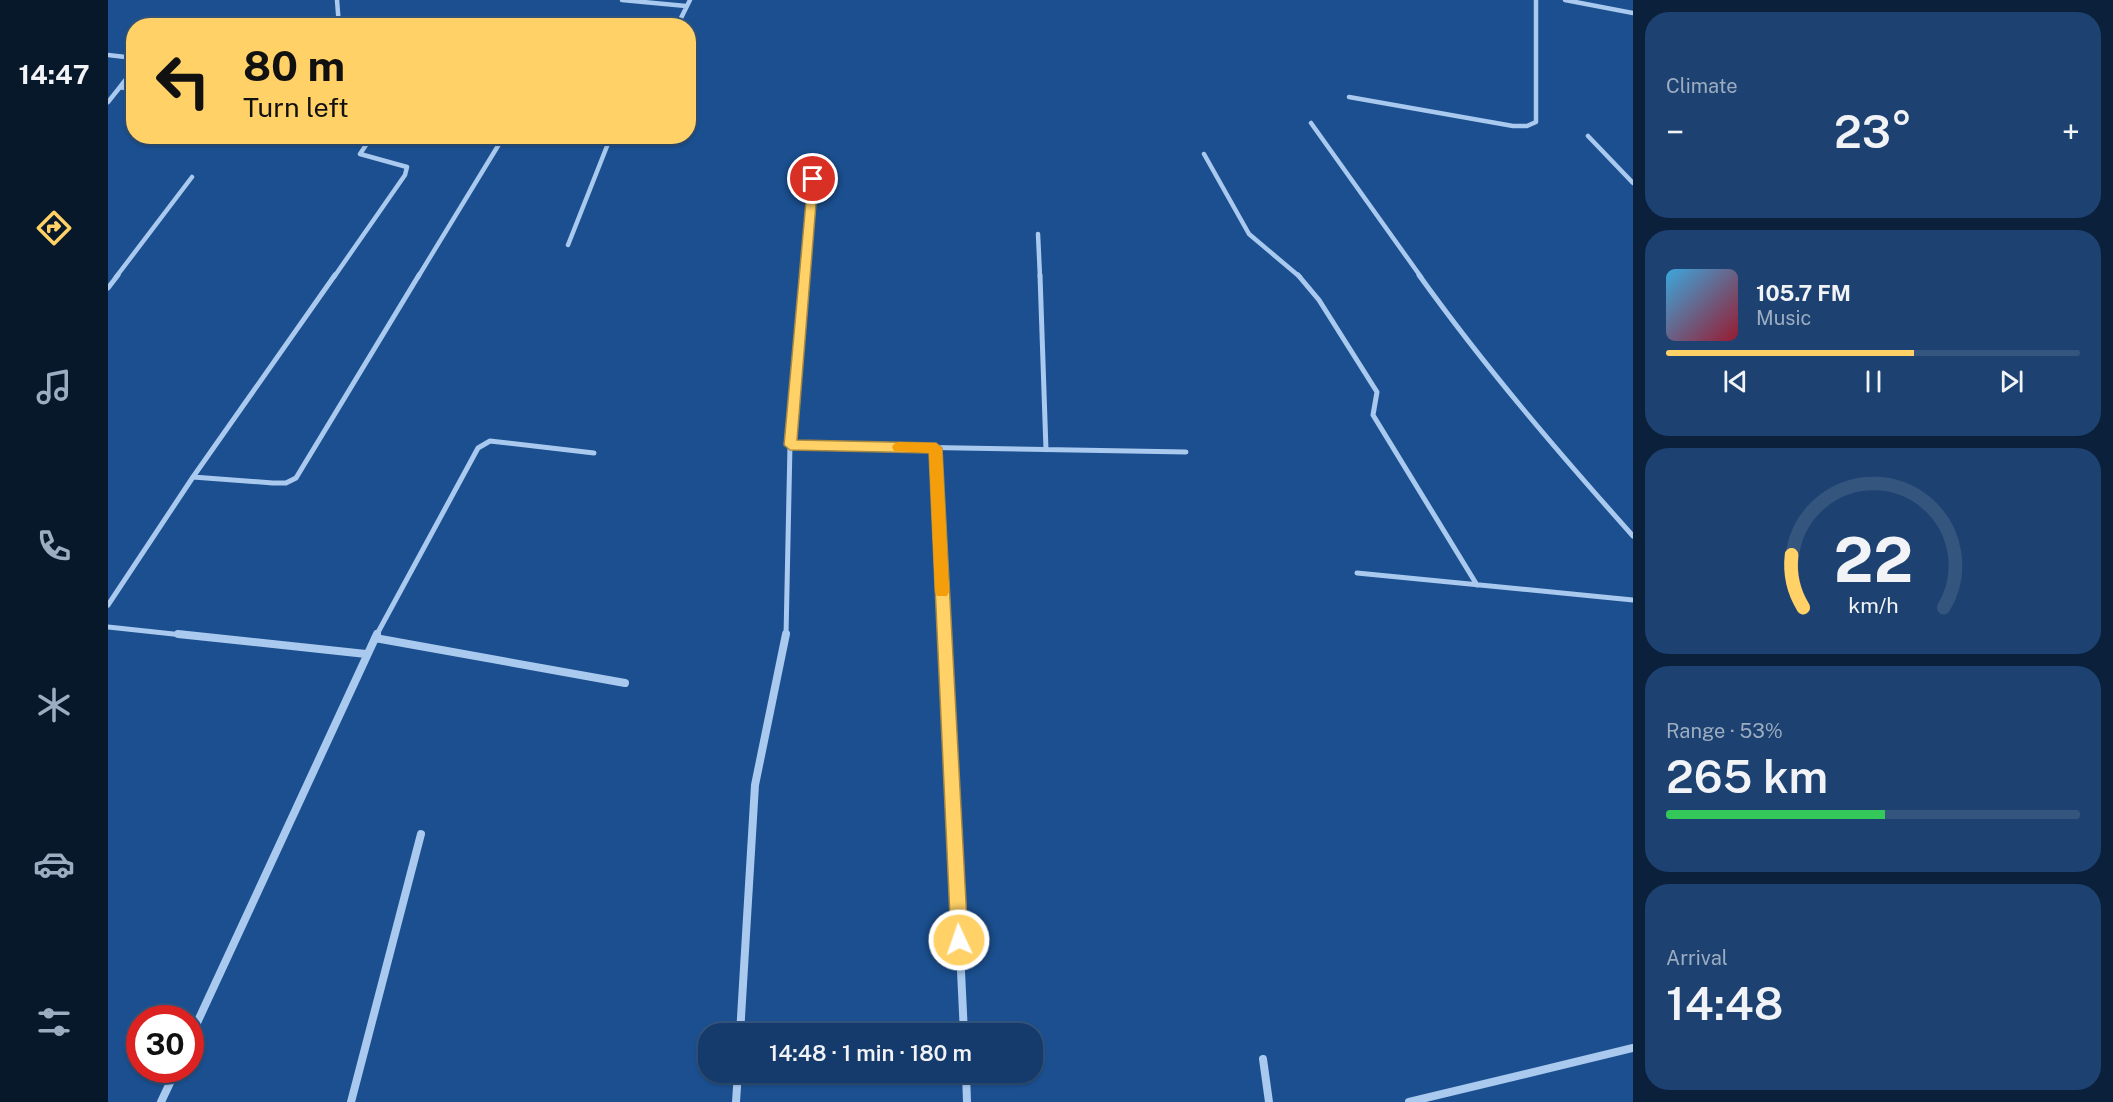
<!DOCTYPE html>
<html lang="en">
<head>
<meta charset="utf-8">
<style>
	:root { --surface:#143b6b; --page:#1d4271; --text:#f1f3f6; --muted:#9dadc1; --line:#33557e; --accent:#ffd166 }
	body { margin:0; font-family:"Public Sans",sans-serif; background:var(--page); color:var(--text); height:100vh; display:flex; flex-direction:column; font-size:22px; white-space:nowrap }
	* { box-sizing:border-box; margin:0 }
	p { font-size:20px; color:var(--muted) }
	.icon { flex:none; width:33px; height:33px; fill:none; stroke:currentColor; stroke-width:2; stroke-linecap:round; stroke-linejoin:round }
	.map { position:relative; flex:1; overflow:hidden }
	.drawer { display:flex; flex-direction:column; gap:12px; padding:12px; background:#0b203b; width:480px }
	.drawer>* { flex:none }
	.hud { position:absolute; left:18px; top:18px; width:570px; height:126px; border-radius:24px; box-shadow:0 2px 4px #0004,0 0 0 2px var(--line); background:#ffd166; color:#111; overflow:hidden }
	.speed { position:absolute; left:18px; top:1005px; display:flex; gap:12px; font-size:30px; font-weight:700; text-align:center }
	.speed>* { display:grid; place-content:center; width:78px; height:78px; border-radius:50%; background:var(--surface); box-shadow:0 2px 4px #0004,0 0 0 2px var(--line); line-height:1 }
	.speed .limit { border:9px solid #d22; background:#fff; color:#111 }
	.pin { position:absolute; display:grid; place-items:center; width:51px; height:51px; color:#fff; margin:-26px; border:3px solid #fff; border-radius:50%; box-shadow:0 2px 6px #0007 }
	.me { position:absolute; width:66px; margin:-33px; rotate:357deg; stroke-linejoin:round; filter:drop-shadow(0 0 4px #0008) }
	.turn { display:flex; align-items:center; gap:21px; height:126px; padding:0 18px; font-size:27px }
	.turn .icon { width:78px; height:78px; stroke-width:2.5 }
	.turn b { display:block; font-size:42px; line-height:51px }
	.big { font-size:45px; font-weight:600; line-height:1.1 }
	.drawer .tile { flex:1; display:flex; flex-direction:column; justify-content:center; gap:9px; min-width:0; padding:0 21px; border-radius:24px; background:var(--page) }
	.drawer .dial { align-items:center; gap:0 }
	.dial svg { height:156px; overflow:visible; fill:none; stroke:var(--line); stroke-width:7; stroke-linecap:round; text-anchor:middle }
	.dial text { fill:var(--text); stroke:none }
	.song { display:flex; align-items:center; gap:18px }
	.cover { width:72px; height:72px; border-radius:9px; background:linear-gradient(135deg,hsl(200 70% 55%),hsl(350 70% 35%)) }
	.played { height:6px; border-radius:3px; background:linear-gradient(90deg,var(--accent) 60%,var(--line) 60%) }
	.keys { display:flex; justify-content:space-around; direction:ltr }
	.heat { display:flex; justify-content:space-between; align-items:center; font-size:33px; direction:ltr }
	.charge { height:9px; border-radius:4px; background:linear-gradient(90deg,#34c759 53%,var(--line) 0) }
	.trip { position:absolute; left:590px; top:1023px; width:345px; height:60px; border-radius:24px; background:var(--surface); box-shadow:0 2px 4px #0004,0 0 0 2px var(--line); font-weight:600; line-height:60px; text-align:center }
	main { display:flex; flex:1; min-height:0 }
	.dock { display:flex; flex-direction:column; width:108px; justify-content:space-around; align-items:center; background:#08182b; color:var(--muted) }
	.dock .icon { width:42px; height:42px }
	.dock .current { color:var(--accent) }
	.dock b { font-size:27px; color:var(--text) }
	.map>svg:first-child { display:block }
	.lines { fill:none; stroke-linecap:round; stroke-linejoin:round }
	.minor-far2 { stroke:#a9c9ee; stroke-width:4.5 }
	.minor-far1 { stroke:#a9c9ee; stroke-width:5 }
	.minor { stroke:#a9c9ee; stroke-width:8 }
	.route { fill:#ffd166; stroke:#a68842; stroke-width:1.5 }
	.slow { fill:#f59e0b }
</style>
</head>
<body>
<main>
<nav class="dock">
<b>14:47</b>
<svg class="icon current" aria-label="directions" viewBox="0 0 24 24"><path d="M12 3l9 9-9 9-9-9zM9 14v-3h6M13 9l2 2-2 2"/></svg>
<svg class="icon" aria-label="music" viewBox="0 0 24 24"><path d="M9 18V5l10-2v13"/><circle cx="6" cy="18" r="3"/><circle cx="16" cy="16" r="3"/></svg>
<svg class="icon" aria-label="phone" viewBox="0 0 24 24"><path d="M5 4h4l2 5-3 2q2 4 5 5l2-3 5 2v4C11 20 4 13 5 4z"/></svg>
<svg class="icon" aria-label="climate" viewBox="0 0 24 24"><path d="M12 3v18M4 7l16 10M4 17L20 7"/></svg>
<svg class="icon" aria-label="car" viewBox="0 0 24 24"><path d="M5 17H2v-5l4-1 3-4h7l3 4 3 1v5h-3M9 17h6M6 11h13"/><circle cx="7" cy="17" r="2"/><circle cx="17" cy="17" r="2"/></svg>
<svg class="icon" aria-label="filters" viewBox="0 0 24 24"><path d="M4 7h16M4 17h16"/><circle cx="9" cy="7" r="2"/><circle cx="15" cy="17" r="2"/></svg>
</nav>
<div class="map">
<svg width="1525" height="1102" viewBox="0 0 1525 1102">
	<rect width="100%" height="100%" fill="#1b4f8f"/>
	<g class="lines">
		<path class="minor-far2" d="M229 0 231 26
			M514 0 578 6
			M1457 0 1525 13
			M569 26 582 0
			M0 55 26 58
			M26 69 12 87 26 90
			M1241 97 1405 126H1419L1428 122V0
			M0 102 12 87
			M1203 123 1313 277
			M1480 136 1525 183
			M1096 154 1141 234 1192 277
			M930 234 932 277
			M460 245 503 136
			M8 277 84 177
			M226 277 297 175 299 167 252 154 264 136
			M310 277 396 136
			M697 277 707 157"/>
		<path class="minor-far1" d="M932 275 938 450
			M1190 275 1211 300 1269 392 1265 415 1369 585
			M1311 275C1377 367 1450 452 1525 536
			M0 288 10 275
			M682 445 1078 452
			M828 448 837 636
			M85 477 165 483H178L188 478 311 275
			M1249 573 1525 600
			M0 605 85 477 227 275
			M0 627 84 636
			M268 636 370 448 382 441 486 453
			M678 636 682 445 697 275"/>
		<path class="minor" d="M70 634 258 654
			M837 634 856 1034
			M267 638 517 683
			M632 1034 647 785 678 634
			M82 1038 269 634
			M1155 1059 1161 1102
			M858 1072 859 1102
			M53 1102 68 1070
			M243 1102 313 834
			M628 1102 630 1072
			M1301 1102 1525 1048"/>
	</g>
	<path class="route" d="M705 176 710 179 689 440 828 443 834 448 860 940 857 946 851 948 845 946 843 940 821 453 682 450 676 445 700 179Z"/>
	<path class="slow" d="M790 442 828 443 834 448 841 592 839 596H829L827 592 821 453 786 451 784 447 786 444Z"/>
</svg>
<div class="speed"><div class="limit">30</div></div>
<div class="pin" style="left:705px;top:179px;background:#d93025"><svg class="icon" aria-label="arrive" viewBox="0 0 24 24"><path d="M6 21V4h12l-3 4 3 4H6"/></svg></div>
<svg class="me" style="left:851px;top:940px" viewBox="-20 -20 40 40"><circle r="17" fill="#ffd166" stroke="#fff" stroke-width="3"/><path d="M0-11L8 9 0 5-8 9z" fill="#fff"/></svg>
<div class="trip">14:48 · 1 min · 180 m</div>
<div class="hud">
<div class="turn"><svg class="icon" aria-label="left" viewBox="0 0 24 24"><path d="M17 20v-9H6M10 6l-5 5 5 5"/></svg><div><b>80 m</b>Turn left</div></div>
</div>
</div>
<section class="drawer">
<div class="tile"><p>Climate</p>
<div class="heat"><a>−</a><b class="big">23°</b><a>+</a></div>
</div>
<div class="tile">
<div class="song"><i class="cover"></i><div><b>105.7 FM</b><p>Music</p></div></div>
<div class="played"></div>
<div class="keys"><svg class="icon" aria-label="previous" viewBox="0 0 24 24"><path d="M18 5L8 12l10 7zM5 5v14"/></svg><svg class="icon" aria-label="pause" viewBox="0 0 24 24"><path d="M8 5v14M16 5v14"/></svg><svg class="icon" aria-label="next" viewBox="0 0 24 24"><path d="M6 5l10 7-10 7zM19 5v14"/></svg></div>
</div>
<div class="tile dial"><svg viewBox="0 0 100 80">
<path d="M14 69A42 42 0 1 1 86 69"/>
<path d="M14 69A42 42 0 0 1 8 42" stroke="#ffd166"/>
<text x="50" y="56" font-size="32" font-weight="700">22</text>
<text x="50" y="72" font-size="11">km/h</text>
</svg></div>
<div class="tile"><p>Range · 53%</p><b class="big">265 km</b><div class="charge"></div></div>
<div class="tile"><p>Arrival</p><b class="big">14:48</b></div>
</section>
</main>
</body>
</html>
